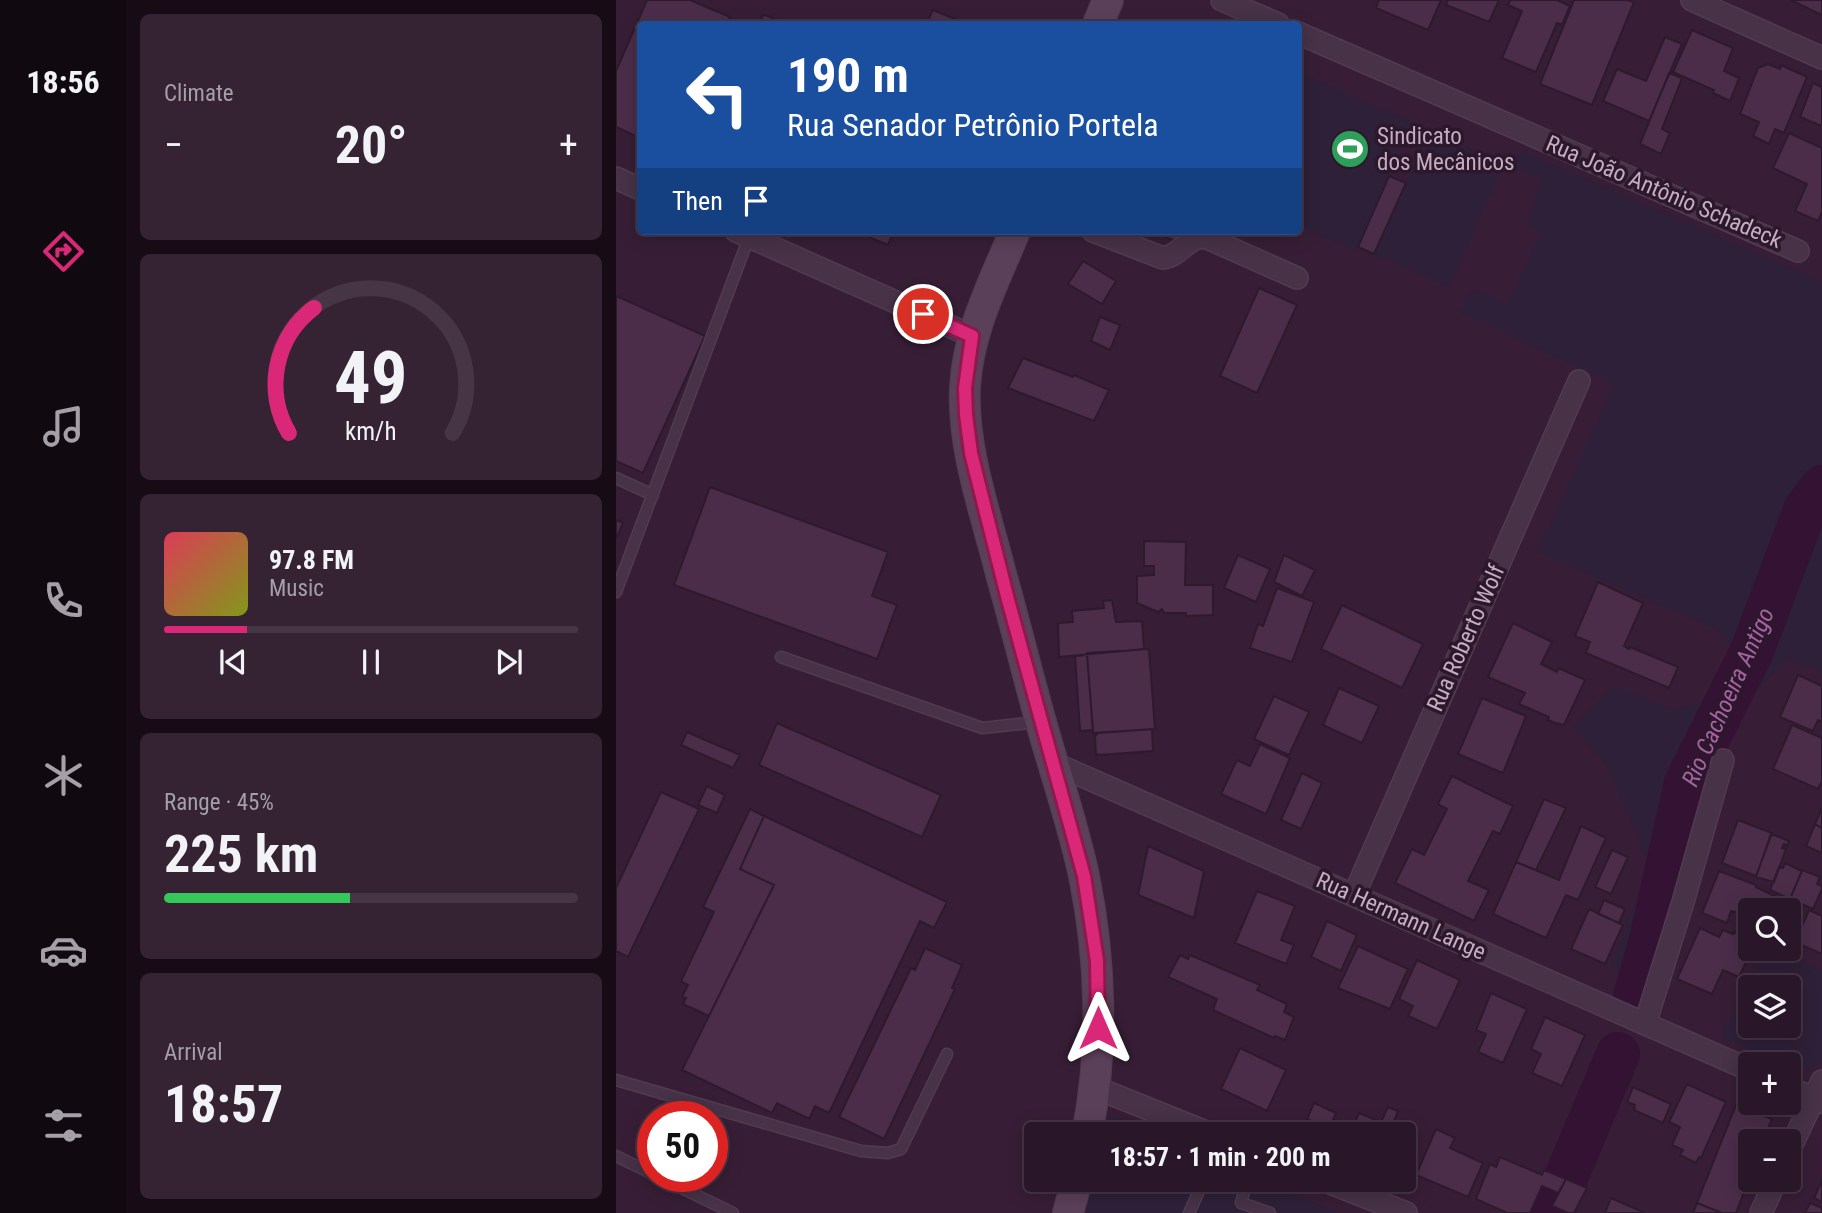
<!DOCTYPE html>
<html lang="en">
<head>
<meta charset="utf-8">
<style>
	:root { --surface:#291628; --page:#352334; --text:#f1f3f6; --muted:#a59fa8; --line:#453545; --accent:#db2777 }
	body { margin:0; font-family:"Roboto Condensed",sans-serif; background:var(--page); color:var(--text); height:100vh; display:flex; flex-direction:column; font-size:26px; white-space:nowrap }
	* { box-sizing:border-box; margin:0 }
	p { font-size:23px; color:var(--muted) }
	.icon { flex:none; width:38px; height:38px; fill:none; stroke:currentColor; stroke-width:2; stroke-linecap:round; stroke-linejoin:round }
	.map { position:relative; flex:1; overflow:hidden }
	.panel { display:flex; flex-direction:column; gap:14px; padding:14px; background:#170c16; width:490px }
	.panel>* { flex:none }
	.hud { position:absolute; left:21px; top:21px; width:665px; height:214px; border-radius:7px; box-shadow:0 4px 18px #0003,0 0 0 2px var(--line); background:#1a4fa0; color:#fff; overflow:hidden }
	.buttons { position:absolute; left:1122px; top:898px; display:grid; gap:14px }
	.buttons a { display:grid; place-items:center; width:63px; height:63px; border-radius:7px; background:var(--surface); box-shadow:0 4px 18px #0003,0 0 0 2px var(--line); font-size:35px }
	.speed { position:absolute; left:21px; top:1101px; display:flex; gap:14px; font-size:35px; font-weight:700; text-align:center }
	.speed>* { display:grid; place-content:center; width:91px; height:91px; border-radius:50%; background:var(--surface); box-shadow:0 4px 18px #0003,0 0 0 2px var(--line); line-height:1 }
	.speed .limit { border:10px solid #d22; background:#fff; color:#111 }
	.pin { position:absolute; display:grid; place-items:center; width:60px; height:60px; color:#fff; margin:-30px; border:4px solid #fff; border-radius:50%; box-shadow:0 2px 7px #0007 }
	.me { position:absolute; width:77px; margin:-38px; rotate:0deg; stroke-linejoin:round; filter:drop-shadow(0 0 5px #0008) }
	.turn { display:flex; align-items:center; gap:24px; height:147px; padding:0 35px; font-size:32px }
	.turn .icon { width:91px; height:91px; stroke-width:2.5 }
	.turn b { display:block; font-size:49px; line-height:60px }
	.then { display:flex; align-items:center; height:66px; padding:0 35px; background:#0003; gap:14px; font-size:26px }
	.big { font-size:52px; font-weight:700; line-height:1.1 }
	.panel .tile { flex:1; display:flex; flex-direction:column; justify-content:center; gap:10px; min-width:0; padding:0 24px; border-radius:10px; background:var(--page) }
	.panel .dial { align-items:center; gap:0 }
	.dial svg { height:182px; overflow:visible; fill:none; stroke:var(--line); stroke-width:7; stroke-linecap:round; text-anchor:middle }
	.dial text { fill:var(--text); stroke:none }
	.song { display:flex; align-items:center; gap:21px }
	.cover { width:84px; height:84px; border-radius:10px; background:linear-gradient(135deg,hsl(350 70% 55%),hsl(70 70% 35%)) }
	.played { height:7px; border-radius:4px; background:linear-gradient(90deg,var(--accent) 20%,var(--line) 20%) }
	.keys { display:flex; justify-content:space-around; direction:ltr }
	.heat { display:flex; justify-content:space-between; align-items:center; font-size:38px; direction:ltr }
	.charge { height:10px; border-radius:5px; background:linear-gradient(90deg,#34c759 45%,var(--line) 0) }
	.trip { position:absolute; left:408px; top:1122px; width:392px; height:70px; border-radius:7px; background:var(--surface); box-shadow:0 4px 18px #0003,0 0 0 2px var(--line); font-weight:700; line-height:70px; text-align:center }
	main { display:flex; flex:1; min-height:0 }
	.tab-bar { display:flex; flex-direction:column; width:126px; justify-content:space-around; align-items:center; background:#100910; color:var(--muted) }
	.tab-bar .icon { width:49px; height:49px }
	.tab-bar .on { color:var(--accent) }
	.tab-bar b { font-size:32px; color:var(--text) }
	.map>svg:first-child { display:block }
	.green { fill:#2e2038; fill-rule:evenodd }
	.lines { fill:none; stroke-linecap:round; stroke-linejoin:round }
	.river { stroke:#341233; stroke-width:44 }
	.building { fill:#4b2d4a; stroke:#2e1a2d; stroke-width:2 }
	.lane-casing { stroke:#513b50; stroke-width:13 }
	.street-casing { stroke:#513b50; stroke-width:24 }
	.secondary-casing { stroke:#513b50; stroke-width:32 }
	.lane { stroke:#473247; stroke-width:10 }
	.street { stroke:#473247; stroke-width:21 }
	.secondary { stroke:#5b4059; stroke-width:30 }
	.route-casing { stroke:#8e194d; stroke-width:18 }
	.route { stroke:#db2777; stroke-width:12 }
	.labels { text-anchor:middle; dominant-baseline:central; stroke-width:7; stroke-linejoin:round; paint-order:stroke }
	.poi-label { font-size:23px; fill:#c5acc3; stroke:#2c182b; text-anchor:start }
	.street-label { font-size:23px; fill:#c5acc3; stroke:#2c182b }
	.water-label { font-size:24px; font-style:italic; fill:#a662a4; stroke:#2c182b }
</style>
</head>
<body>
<main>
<nav class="tab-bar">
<b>18:56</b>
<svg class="icon on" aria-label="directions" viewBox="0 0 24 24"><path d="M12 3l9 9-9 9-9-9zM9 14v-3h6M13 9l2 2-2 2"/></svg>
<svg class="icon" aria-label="music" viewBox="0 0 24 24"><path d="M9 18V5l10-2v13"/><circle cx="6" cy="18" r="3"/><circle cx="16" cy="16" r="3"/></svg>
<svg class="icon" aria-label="phone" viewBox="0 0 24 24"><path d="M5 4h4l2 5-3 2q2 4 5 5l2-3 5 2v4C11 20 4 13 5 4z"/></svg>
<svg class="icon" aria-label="climate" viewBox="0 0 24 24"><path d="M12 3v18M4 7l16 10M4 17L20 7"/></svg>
<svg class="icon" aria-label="car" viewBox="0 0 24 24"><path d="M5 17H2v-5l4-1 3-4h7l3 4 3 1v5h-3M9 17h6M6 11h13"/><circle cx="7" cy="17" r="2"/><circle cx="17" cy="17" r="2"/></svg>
<svg class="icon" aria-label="filters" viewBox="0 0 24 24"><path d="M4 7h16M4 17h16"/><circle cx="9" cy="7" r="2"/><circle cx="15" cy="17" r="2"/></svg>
</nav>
<section class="panel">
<div class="tile"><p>Climate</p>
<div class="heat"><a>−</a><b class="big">20°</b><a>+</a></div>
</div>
<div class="tile dial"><svg viewBox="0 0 100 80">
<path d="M14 69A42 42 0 1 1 86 69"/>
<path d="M14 69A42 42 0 0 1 25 14" stroke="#db2777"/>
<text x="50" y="56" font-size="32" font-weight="700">49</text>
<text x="50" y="72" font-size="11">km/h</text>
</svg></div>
<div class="tile">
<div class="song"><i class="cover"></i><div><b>97.8 FM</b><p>Music</p></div></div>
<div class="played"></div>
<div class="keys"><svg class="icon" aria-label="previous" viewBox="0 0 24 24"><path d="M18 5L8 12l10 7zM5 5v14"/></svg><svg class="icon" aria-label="pause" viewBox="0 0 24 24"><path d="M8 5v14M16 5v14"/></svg><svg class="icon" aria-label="next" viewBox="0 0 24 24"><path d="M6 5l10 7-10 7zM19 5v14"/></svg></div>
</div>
<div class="tile"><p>Range · 45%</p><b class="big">225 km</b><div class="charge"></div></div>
<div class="tile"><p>Arrival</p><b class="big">18:57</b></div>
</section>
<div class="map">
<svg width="1206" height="1213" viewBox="0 0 1206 1213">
	<rect width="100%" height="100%" fill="#371e36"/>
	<path class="green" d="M683 72 796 122 740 251 683 226Z
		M813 130 888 163 833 287 758 254Z
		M904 150 1206 281V671L1172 660 1135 694 1100 757 1035 991 995 967 1033 864 991 767 957 726 998 686 1056 709 1091 701 1116 648 1099 628 921 552 999 384 841 311 857 289 891 304 925 233 911 223 925 179 894 168Z
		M1150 951 1188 961 1206 970V1061L1192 1069 1163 1062 1104 1037ZM1172 987V1026H1134V987Z
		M493 1114 540 1134H488Z
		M477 1180H645L722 1213H469Z"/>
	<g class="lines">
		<path class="river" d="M1019 996 1034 944 1070 783 1136 651 1189 510 1206 487
			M935 1213 1002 1054"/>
	</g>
	<path class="building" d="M31 0H74L114 17 110 24H24V138L0 127V71Z
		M763 0H825L812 30 760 8Z
		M832 0H883L873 22 830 5Z
		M894 0H941L954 6 946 25 941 23 920 72 886 58 906 11 892 5Z
		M958 0H1012L1018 2 976 105 924 84Z
		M1175 0H1206V15Z
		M317 10 351 24H310Z
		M147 15 152 16 169 24H143Z
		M1076 30 1117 48 1108 71 1123 78 1114 101 1097 93 1098 90 1057 72Z
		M1049 37 1066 44 1033 121 987 101 1001 69 1030 81Z
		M1152 64 1164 69 1165 65 1191 77 1168 133 1159 129 1153 144 1137 136 1143 122 1124 114 1142 68Z
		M1053 73 1066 78 1046 129 1054 133 1045 154 1024 144Z
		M1197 83 1206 87V126L1184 117Z
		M1173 133 1206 148V212L1202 221 1179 211 1191 184 1157 168Z
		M773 176 790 183 758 254 742 247Z
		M238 231H278L272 245Z
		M535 231H565L561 242Z
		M467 261 500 281 486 304 452 284Z
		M643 288 681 305 641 393 604 376Z
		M0 296 89 336 27 473 0 461Z
		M484 317 504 325 494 350 475 341Z
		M407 358 457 377 458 375 493 390 478 421 392 388Z
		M94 487 272 552 256 596 281 605 261 659 58 585Z
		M0 520 7 523 0 539Z
		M528 541 570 542 569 585H597V615L570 616V613H548L546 609 542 612 521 603V576L538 575V566H528Z
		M622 555 654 569 640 602 608 588Z
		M668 555 699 570 686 596 658 582Z
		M982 582 1027 603 1008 646 1013 649 1014 647 1062 667 1053 688 970 653 974 642 959 636Z
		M661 588 698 602 676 662 634 648 642 624 647 626Z
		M496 600 500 622 526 621 528 649 443 657 442 623 457 622 456 611 488 608 487 601Z
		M726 605 807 644 786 688 705 649Z
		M897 623 936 642 925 664 941 672 943 668 969 680 948 725 939 723 932 720 933 717 903 704 909 693 872 677Z
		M533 649 539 729 477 733 471 653Z
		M471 655 477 730 464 731 459 656Z
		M1182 675 1206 686V722L1202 720 1197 731 1164 717Z
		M723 688 763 706 746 743 707 725Z
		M658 696 693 712 673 755 638 739Z
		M866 698 910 716 887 773 842 754Z
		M161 723 325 795 306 837 143 765Z
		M1176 725 1206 738V781L1202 789 1157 769Z
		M536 729 537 751 483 755 480 754 479 736 482 733Z
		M71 732 124 755 117 768 65 745Z
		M644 744 674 758 650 814 605 794 621 760 634 766Z
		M686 773 706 783 685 829 665 820Z
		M836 776 897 806 884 834 877 831 852 881 873 890 858 921 779 883 796 849 808 855 831 809 822 804Z
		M91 786 109 795 101 813 82 805Z
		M45 792 83 809 12 957 0 951V888Z
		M928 799 950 808 920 870 900 862Z
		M1206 808V828L1199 824Z
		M134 809 148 816 124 869 158 885 93 1016 67 1004 70 998 66 997 72 985 65 981 98 912 87 907Z
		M148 816 331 902 318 928 304 921 213 1113 199 1106 193 1119 161 1103 156 1113 66 1070 158 885 124 869Z
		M1122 820 1156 833 1140 876 1106 863Z
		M1199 824 1206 828V853L1190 846Z
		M965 826 990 838 962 900 950 895 930 938 877 914 900 862 943 880Z
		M1155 834 1173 841 1171 846 1168 844 1166 848 1170 849 1158 882 1140 877Z
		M532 846 588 871 578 918 522 895Z
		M996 850 1012 857 995 894 979 887Z
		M1169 863 1186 871 1174 899 1154 890 1163 867 1167 868Z
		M1186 870 1204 877 1201 884 1206 886V889L1197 909 1174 899Z
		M1103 871 1140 885V887L1169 901 1165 910H1134V916L1115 911 1111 923 1086 913Z
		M641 891 679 906 665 940 678 945 670 964 619 943Z
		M1174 899 1188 905 1172 940V910H1169Z
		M988 900 1009 909 1003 923 982 914Z
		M973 909 1007 925 989 964 955 949Z
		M1193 910 1206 916V954L1179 942Z
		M711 921 741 935 725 971 695 957Z
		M1084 928 1103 937 1107 930 1117 934V932L1124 935 1123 938 1134 943V948H1137L1123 977 1107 970 1096 994 1061 979Z
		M742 946 792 969 774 1009 722 988Z
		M309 948 346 965 336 988 339 989 268 1139 223 1117 295 968 299 970Z
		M564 955 572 959 574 955 644 985 641 990 671 1004 668 1012 678 1017 669 1040 659 1036 658 1038 597 1010 601 999 552 977Z
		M801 960 844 980 821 1029 792 1016 797 1006 783 999Z
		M875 993 911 1009 887 1063 862 1052 870 1034 860 1030Z
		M929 1017 969 1035 946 1086 916 1073 925 1054 915 1049Z
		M624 1048 670 1070 651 1111 605 1089Z
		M1071 1084 1110 1102 1085 1158 1083 1157 1080 1163 1064 1155 1067 1150 1056 1145 1064 1127 1053 1122Z
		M1017 1087 1055 1104 1047 1123 1018 1110 1019 1105 1011 1102Z
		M698 1103 720 1113 713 1130 691 1119Z
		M1120 1105 1156 1119 1147 1141H1134V1176L1120 1213H1106L1081 1203Z
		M772 1107 782 1111 776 1126 799 1136 788 1162V1134H734L743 1113 765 1122Z
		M820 1129 839 1138 834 1148 867 1163 852 1197 800 1175Z
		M884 1157 926 1175 928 1170 950 1179 942 1193 926 1186 914 1213H891L860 1199 874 1164 880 1167Z
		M950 1179 971 1188 958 1213H952L936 1206Z
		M1206 1180V1202L1198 1198Z
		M995 1198 1029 1213H989Z
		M1081 1203 1106 1213H1077Z
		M1194 1203 1206 1208V1213H1189Z"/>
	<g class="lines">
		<defs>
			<path id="lane" d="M0 478 37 495
				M0 592 133 237
				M165 657 366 728 422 722
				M0 1080 245 1151 272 1153 285 1149 331 1054
				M0 1156 37 1174
				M41 1176 117 1213
				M631 1180 625 1203 654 1213
				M573 1213 588 1180"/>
			<path id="street" d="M606 0 662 24
				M1076 0 1206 58
				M682 33 1182 251
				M0 178 24 189
				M120 231 356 336
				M477 231 547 258C564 256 571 237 589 237L681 278
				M437 763 1134 1070
				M738 895 963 381
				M1029 1024 1067 902 1107 760
				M478 1087 595 1134
				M1172 1087 1206 1102
				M1172 1153 1206 1081
				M707 1180 790 1213
				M1145 1213 1160 1180"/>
			<path id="secondary" d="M482 24 492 0
				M399 231C378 282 352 331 349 387 346 449 370 514 385 574 399 623 411 673 425 722 439 773 457 824 468 876 485 959 488 1050 471 1134
				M452 1213 461 1180"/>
		</defs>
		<use href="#lane" class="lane-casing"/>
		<use href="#street" class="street-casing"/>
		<use href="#secondary" class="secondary-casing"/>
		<use href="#lane" class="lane"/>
		<use href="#street" class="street"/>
		<use href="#secondary" class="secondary"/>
	</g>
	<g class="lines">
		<defs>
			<path id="route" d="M307 314 356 336 349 388 350 415 355 453 392 600 468 876 481 961 482 1028"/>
		</defs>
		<use href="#route" class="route-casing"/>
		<use href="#route" class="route"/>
	</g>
	<defs>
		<symbol id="stadium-disc" viewBox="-11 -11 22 22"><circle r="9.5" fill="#2e9e5b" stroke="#2c182b"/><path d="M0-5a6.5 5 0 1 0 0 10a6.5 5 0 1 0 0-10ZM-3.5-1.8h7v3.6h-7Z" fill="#fff"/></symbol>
	</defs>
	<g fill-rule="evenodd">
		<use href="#stadium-disc" x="712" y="127" width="44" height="44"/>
	</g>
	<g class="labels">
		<g class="poi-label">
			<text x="761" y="136">Sindicato<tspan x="761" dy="26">dos Mecânicos</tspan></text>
		</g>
		<g class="street-label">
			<text transform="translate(1048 192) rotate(23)">Rua João Antônio Schadeck</text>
			<text transform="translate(850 638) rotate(-66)">Rua Roberto Wolf</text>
			<text transform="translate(785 916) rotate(24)">Rua Hermann Lange</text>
		</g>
		<g class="water-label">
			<text transform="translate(1112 697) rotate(-66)">Rio Cachoeira Antigo</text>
		</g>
	</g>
</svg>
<div class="buttons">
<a><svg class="icon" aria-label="search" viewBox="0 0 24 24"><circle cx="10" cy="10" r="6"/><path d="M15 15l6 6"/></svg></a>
<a><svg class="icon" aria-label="layers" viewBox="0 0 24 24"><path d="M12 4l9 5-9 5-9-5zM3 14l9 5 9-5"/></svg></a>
<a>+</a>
<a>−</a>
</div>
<div class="speed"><div class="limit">50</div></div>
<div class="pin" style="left:307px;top:314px;background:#d93025"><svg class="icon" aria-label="arrive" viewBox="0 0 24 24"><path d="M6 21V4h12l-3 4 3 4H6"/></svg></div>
<svg class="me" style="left:482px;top:1028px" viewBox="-20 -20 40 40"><path d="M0-17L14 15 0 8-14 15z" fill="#db2777" stroke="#fff" stroke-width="4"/></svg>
<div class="trip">18:57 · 1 min · 200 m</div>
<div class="hud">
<div class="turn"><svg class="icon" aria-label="left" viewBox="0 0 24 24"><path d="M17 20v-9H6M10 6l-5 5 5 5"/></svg><div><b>190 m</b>Rua Senador Petrônio Portela</div></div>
<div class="then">Then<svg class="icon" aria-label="arrive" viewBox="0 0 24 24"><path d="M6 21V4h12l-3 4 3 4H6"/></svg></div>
</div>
</div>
</main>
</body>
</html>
